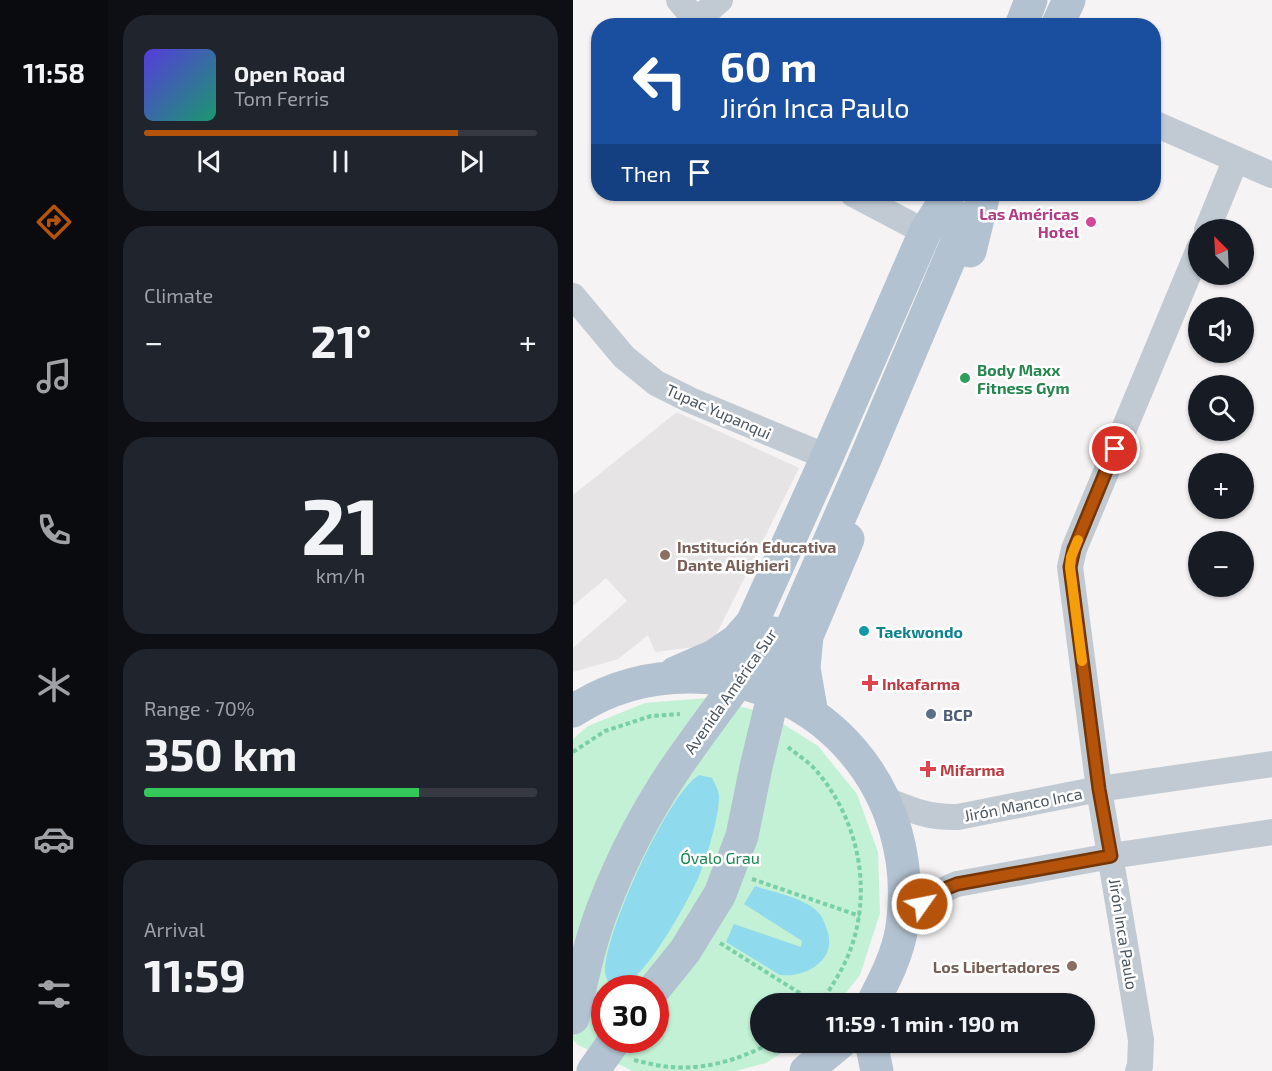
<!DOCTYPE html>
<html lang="en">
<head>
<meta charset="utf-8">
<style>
	:root { --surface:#171b24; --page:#20242c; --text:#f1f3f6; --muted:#9ea1a6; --line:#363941; --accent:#b45309 }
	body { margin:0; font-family:"Exo 2",sans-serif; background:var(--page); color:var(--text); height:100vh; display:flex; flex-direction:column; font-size:22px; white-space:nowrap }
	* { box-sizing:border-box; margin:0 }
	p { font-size:20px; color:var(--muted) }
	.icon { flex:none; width:33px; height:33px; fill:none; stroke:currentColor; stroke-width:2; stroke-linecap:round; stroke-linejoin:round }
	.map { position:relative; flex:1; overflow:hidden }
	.details { display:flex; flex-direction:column; gap:15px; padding:15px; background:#0d0f14; width:465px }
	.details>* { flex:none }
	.banner { position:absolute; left:18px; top:18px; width:570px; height:183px; border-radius:24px; box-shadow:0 2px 4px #0004; background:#1a4fa0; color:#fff; overflow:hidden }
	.needle { width:39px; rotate:336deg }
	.tools { position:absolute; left:615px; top:219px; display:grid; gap:12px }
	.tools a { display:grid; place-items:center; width:66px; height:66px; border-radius:50%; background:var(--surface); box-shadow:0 2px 4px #0004; font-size:30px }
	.speed { position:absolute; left:18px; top:975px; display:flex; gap:12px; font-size:30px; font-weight:700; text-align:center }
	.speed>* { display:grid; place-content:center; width:78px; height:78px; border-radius:50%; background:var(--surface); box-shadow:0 2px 4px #0004; line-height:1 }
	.speed .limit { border:9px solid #d22; background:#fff; color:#111 }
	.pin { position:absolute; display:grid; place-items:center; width:51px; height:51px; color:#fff; margin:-26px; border:3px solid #fff; border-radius:50%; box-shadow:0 2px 6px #0007 }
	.me { position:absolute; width:66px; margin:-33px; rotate:57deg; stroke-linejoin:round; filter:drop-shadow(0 0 4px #0008) }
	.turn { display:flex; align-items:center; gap:21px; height:126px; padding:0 30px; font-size:27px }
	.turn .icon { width:78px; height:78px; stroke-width:2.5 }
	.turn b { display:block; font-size:42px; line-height:51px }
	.then { display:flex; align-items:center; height:57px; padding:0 30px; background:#0003; gap:12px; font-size:22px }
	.big { font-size:45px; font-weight:700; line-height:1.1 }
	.details .card { flex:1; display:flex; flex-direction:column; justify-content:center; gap:9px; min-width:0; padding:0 21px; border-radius:24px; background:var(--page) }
	.details .dial { align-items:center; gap:0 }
	.dial b { font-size:78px; line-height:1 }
	.song { display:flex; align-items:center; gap:18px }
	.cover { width:72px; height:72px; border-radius:9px; background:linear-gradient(135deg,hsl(250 70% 55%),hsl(160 70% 35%)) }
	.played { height:6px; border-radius:3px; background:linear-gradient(90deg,var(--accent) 80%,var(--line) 80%) }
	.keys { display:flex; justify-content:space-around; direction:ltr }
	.heat { display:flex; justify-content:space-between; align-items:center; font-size:33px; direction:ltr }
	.charge { height:9px; border-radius:4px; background:linear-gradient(90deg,#34c759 70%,var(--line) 0) }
	.trip { position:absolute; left:177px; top:993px; width:345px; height:60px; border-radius:30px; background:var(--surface); box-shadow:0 2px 4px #0004; font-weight:700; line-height:60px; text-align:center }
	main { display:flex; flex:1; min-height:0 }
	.tab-bar { display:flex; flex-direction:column; width:108px; justify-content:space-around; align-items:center; background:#090b0e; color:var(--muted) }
	.tab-bar .icon { width:42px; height:42px }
	.tab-bar .active { color:var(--accent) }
	.tab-bar b { font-size:27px; color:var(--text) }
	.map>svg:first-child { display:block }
	.education { fill:#e6e4e5 }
	.green { fill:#c3f1d5; fill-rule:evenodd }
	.water { fill:#90daee }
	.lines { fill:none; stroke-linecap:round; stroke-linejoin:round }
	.path { stroke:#7ad0a6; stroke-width:4; stroke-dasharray:4.5 3; stroke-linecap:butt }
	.minor { stroke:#c1cad2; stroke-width:26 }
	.primary { stroke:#b3c2d1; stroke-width:33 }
	.primary-bridge { stroke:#b3c2d1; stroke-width:33 }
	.route-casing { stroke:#753606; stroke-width:15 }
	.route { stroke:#b45309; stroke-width:10 }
	.slow { stroke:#f59e0b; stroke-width:10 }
	.hotel-dot { fill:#d1479c; stroke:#fff; stroke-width:2 }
	.leisure-dot { fill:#2e9e5b; stroke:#fff; stroke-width:2 }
	.education-dot { fill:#8d6e63; stroke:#fff; stroke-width:2 }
	.culture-dot { fill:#0f9aa8; stroke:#fff; stroke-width:2 }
	.health-dot { fill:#e0444e; stroke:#fff; stroke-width:2 }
	.service-dot { fill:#5c6f8a; stroke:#fff; stroke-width:2 }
	.labels { text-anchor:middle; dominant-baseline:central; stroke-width:5; stroke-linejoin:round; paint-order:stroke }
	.hotel-label { font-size:16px; font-weight:bold; fill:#b23c85; stroke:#fff; text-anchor:end }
	.leisure-label { font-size:16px; font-weight:bold; fill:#27864d; stroke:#fff; text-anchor:start }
	.street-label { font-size:16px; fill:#4a5661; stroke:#fff }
	.education-label { font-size:16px; font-weight:bold; fill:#785e54; stroke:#fff; text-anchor:start }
	.culture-label { font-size:16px; font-weight:bold; fill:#0d838f; stroke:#fff; text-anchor:start }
	.health-label { font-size:16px; font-weight:bold; fill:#be3a42; stroke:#fff; text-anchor:start }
	.service-label { font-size:16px; font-weight:bold; fill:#4e5e75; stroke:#fff; text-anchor:start }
	.park-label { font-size:16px; fill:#17864f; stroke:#fff }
</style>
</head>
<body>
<main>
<nav class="tab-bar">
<b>11:58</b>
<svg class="icon active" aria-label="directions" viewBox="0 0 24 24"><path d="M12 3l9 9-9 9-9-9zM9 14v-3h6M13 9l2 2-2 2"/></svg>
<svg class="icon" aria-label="music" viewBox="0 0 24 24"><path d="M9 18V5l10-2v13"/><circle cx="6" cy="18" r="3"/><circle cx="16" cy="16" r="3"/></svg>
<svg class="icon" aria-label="phone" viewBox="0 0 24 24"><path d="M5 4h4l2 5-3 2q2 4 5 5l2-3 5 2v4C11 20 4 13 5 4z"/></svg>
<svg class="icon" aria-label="climate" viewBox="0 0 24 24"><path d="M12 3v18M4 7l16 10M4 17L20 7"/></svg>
<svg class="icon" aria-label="car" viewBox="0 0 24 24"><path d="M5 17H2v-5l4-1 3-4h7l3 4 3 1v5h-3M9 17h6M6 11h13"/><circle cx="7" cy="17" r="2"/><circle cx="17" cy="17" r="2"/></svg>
<svg class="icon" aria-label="filters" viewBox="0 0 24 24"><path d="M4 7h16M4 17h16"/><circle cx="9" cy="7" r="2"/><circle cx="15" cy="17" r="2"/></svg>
</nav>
<section class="details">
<div class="card">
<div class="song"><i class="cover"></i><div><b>Open Road</b><p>Tom Ferris</p></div></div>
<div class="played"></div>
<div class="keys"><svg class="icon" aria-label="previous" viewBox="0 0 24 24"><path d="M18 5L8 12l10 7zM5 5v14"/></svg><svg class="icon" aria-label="pause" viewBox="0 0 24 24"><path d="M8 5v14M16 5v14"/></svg><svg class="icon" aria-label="next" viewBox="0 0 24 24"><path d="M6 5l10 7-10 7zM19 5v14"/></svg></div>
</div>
<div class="card"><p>Climate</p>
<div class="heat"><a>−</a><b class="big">21°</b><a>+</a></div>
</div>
<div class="card dial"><b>21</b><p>km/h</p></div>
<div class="card"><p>Range · 70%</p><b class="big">350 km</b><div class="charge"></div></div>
<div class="card"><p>Arrival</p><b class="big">11:59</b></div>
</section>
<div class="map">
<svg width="699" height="1071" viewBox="0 0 699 1071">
	<rect width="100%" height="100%" fill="#f5f3f3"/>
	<path class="education" d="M104 412 226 468 138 645 82 652 75 635 45 659 0 672V648L54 601 33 578 0 606V495Z"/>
	<path class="green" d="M134 698 193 713 245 746 284 794 305 852 307 913 287 975 265 1003 188 1004V1042L224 1043 193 1063 162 1071H60L5 1045 0 1040V739L15 726 72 703ZM32 988H82V1040H32Z"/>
	<path class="water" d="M126 775 139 778C142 784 145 789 146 795 147 813 134 858 126 876 116 900 72 980 47 987 45 988 41 987 38 987 35 981 32 976 32 970 33 931 94 795 126 775Z
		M182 886C202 893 231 897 246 913 250 918 252 924 254 930 265 960 233 978 207 975L153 942 161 924 228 947 229 941 171 904Z"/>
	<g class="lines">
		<path class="path" d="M215 747C223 754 233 760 240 767 284 815 300 886 278 948 271 968 259 986 247 1004
			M0 752 32 731 78 716 107 714
			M179 879 287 916
			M147 943 244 1004
			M82 1025 91 1013
			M61 1060C73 1063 86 1066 98 1067 133 1070 169 1059 199 1042"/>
		<path class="minor" d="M106 0 128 26
			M124 20 147 0
			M580 123 699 175
			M280 194 352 232
			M634 230 663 159
			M0 296 51 357 83 383 117 400 254 457
			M311 799C338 810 355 818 385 817L526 789 699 764
			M329 929C348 906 356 895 384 884L538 856 699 832
			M565 1071 567 1066 568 1040 526 789 497 567 501 549 626 249"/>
		<path class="primary" d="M448 26 458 0
			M484 26 496 0
			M397 251 411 194
			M102 673 141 656 163 641 179 623 254 457 352 232 376 194
			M0 711C35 688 75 677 116 677 252 677 348 794 329 927 325 954 312 979 299 1004
			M239 714 231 668 234 636 275 539
			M298 1042 304 1071
			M233 1071 268 1042"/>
		<path class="primary-bridge" d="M82 988 112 951 147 894 169 836 183 767 214 638 290 464 394 218
			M0 1018C9 981 16 944 30 908 49 858 74 810 104 766 135 721 169 678 200 633
			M20 1071 42 1040"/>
	</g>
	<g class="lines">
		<defs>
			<path id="route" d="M349 904 364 892 384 884 538 856 526 789 497 567 501 549 542 449"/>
		</defs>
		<use href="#route" class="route-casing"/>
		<use href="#route" class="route"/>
		<path class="slow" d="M505 540 498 557 497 567 509 661"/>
	</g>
	<circle class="hotel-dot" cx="518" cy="222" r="6"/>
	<circle class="leisure-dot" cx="392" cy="378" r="6"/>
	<g class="education-dot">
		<circle cx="92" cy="555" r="6"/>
		<circle cx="499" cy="966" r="6"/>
	</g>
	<circle class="culture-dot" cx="291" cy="631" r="6"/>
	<g class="health-dot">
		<path d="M294 674h6v6h6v6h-6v6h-6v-6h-6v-6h6z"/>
		<path d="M352 760h6v6h6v6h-6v6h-6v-6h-6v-6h6z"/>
	</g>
	<circle class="service-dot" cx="358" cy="714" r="6"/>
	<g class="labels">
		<g class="hotel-label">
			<text x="506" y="213">Las Américas<tspan x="506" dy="18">Hotel</tspan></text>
		</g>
		<g class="leisure-label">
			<text x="404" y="369">Body Maxx<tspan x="404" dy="18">Fitness Gym</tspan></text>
		</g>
		<g class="street-label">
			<text transform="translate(146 411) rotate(24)">Tupac Yupanqui</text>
			<text transform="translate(157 691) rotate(-55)">Avenida América Sur</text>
			<text transform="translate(450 804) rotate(-11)">Jirón Manco Inca</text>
			<text transform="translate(551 934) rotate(81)">Jirón Inca Paulo</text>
		</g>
		<g class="education-label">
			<text x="104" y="546">Institución Educativa<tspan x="104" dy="18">Dante Alighieri</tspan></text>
			<text x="487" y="966" text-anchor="end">Los Libertadores</text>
		</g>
		<g class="culture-label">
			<text x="303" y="631">Taekwondo</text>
		</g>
		<g class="health-label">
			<text x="309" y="683">Inkafarma</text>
			<text x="367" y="769">Mifarma</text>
		</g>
		<g class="service-label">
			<text x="370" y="714">BCP</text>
		</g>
		<g class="park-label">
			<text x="147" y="857">Óvalo Grau</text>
		</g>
	</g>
</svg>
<div class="tools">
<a><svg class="needle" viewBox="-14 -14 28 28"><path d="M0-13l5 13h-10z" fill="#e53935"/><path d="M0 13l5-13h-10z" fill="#9ea1a6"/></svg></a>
<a><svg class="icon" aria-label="sound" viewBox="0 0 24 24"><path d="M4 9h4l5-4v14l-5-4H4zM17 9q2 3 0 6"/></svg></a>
<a><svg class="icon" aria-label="search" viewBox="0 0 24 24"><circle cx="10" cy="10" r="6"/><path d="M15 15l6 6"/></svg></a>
<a>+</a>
<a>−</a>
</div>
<div class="speed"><div class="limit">30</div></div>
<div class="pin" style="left:542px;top:449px;background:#d93025"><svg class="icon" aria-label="arrive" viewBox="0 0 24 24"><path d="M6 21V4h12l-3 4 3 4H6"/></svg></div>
<svg class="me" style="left:349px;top:904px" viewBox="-20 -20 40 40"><circle r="17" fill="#b45309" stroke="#fff" stroke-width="3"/><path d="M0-11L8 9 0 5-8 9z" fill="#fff"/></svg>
<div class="trip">11:59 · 1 min · 190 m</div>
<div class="banner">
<div class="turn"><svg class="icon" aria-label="left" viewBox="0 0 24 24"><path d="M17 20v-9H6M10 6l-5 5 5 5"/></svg><div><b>60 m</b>Jirón Inca Paulo</div></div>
<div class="then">Then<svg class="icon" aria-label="arrive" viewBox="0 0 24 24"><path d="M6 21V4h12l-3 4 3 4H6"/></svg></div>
</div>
</div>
</main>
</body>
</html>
